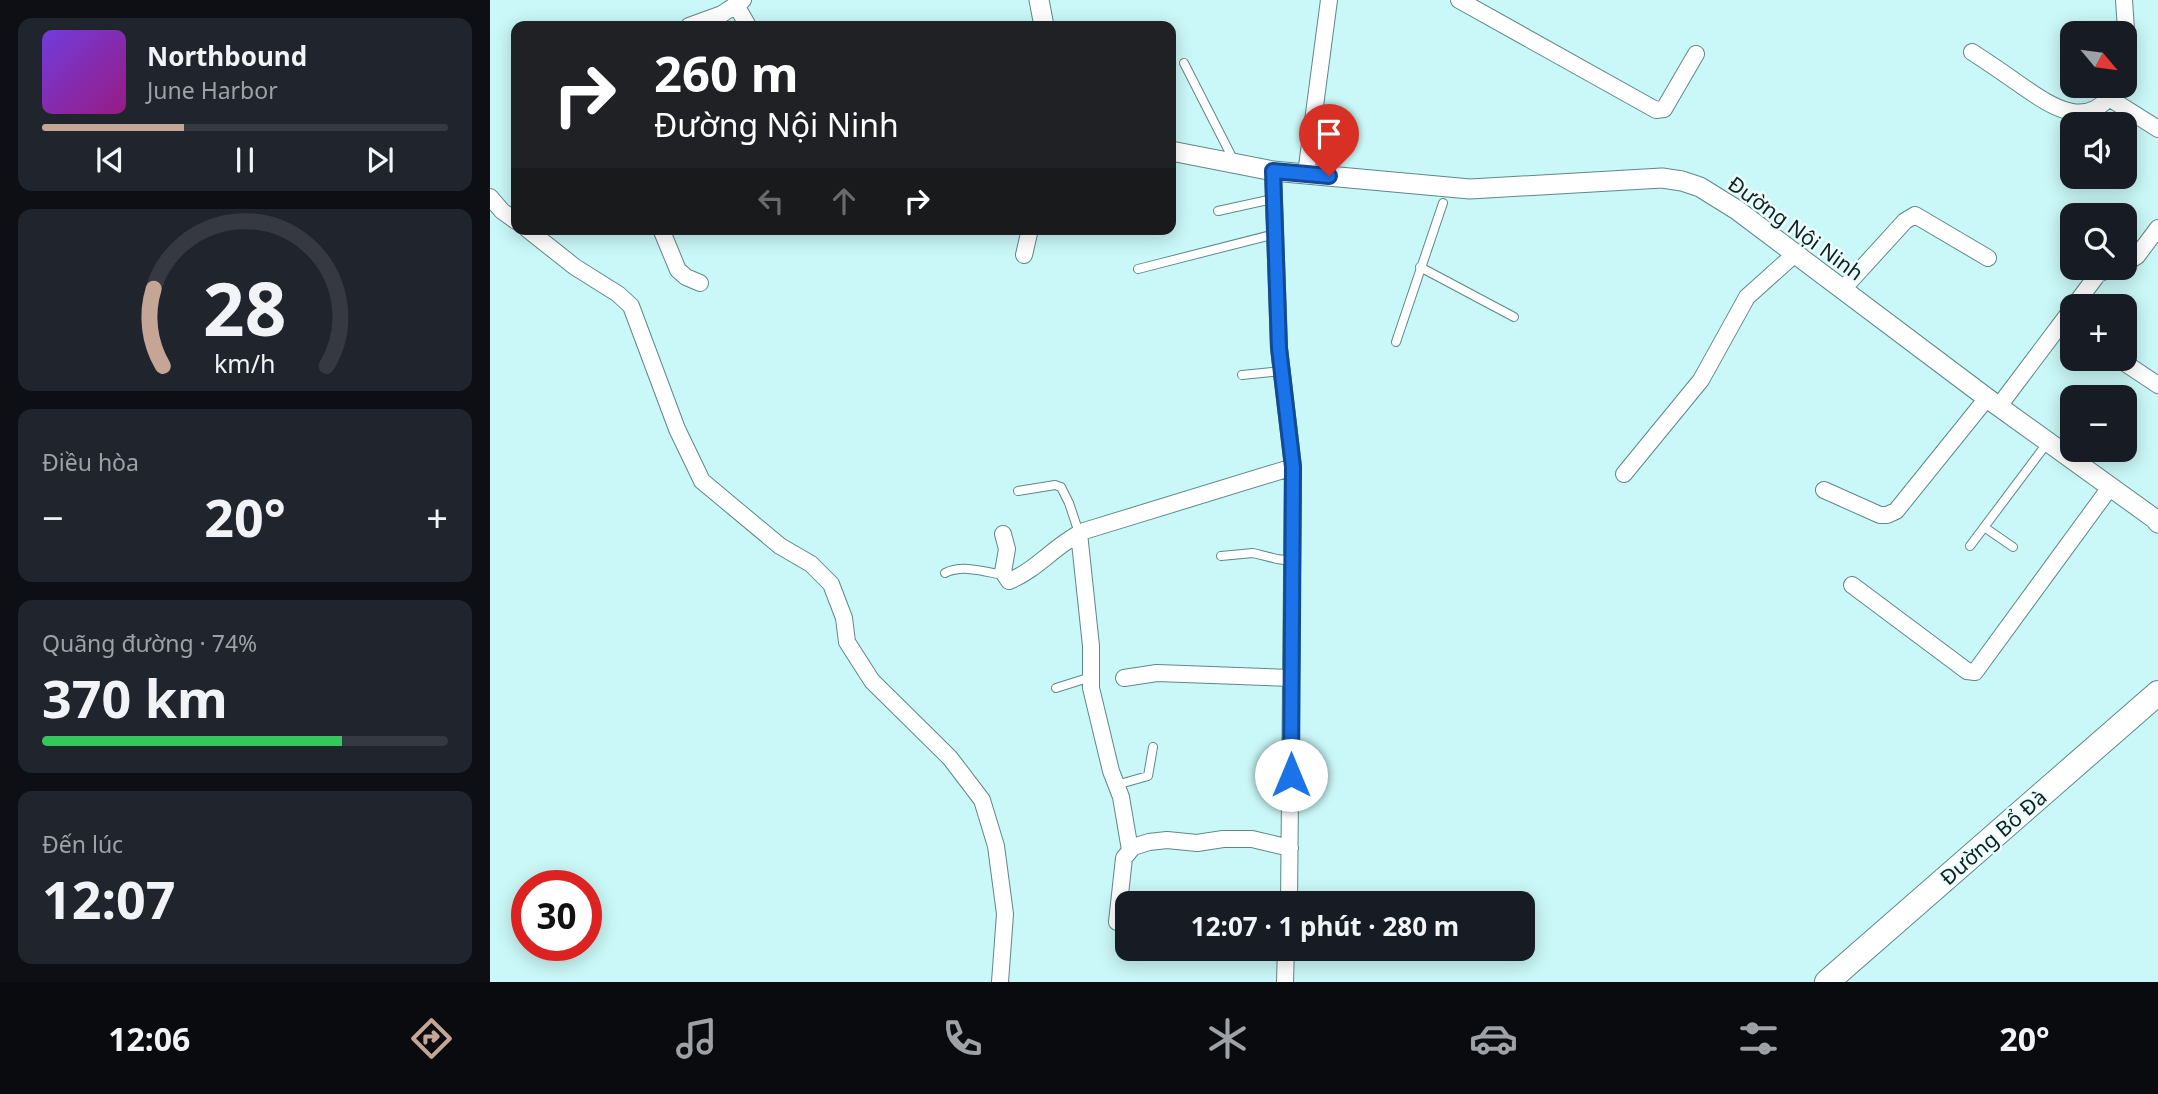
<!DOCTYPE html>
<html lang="vi">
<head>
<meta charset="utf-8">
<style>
	:root { --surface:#171b24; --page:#20242c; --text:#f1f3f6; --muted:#9ea1a6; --line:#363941; --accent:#c4a596 }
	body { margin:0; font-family:"Noto Sans",sans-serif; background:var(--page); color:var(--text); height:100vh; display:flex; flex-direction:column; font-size:26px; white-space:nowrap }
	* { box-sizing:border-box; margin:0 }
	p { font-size:23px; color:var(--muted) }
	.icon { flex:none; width:38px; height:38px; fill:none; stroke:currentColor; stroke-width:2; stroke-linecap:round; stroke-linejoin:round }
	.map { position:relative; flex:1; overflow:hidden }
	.panel { display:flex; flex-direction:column; gap:18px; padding:18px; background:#0d0f14; width:490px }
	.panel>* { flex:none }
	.hud { position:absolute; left:21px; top:21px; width:665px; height:214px; border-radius:14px; box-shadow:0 4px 18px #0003; background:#202124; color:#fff; overflow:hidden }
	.needle { width:46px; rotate:119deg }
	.tools { position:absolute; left:1570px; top:21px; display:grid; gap:14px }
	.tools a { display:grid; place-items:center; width:77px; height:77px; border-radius:14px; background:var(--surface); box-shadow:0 4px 18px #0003; font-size:35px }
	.speed { position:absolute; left:21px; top:870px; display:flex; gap:14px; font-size:35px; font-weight:700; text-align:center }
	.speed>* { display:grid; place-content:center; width:91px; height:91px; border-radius:50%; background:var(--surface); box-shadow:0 4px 18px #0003; line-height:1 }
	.speed .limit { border:10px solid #d22; background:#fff; color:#111 }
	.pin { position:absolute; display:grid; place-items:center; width:60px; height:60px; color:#fff; margin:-72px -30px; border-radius:50% 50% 50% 0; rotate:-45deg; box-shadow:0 0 7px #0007 }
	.pin .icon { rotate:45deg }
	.me { position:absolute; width:77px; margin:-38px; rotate:0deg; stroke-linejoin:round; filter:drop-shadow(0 0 5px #0008) }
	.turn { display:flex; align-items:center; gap:24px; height:147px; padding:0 28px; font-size:32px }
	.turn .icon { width:91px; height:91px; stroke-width:2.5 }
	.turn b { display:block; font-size:49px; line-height:60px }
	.lanes { display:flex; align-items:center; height:66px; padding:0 28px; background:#0003; justify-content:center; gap:35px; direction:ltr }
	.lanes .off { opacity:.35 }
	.big { font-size:52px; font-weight:700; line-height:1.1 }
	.panel .tile { flex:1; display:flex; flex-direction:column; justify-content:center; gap:10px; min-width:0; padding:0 24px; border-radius:14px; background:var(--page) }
	.panel .dial { align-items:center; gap:0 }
	.dial svg { height:182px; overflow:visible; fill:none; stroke:var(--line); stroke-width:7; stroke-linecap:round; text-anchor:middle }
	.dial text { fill:var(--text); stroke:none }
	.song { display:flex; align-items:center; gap:21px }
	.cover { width:84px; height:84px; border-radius:10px; background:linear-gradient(135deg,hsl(260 70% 55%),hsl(310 70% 35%)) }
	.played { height:7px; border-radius:4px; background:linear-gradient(90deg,var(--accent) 35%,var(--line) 35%) }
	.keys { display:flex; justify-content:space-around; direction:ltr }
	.heat { display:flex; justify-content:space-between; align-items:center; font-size:38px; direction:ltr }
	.charge { height:10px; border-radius:5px; background:linear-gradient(90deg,#34c759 74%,var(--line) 0) }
	.trip { position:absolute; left:625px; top:891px; width:420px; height:70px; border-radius:14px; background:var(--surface); box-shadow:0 4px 18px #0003; font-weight:700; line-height:70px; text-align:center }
	.tabs { display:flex; height:112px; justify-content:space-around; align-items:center; background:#090b0e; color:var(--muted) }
	.tabs .icon { width:49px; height:49px }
	.tabs .on { color:var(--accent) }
	.tabs b { font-size:32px; color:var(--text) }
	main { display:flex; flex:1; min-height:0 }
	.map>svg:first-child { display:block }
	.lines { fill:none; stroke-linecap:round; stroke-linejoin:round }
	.service-casing { stroke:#5e8888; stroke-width:10 }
	.minor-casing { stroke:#5e8888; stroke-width:18 }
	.tertiary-casing { stroke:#5e8888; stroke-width:21 }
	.primary-casing { stroke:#5e8888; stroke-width:26 }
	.service { stroke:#fff; stroke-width:8 }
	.minor { stroke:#fff; stroke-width:16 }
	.tertiary { stroke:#fff; stroke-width:19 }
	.primary { stroke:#fff; stroke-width:24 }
	.route-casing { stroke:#114b97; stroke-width:18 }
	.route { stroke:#1a73e8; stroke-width:12 }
	.labels { text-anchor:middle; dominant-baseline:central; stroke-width:5; stroke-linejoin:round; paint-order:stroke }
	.street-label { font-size:21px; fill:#0f2121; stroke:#ecfefe }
</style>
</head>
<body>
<main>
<section class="panel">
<div class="tile">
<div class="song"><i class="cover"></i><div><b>Northbound</b><p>June Harbor</p></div></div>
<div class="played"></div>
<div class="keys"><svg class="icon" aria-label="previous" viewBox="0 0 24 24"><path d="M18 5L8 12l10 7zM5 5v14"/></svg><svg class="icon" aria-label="pause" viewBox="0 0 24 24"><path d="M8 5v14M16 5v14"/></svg><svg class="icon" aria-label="next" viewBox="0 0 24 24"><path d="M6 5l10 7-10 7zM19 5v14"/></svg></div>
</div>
<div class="tile dial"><svg viewBox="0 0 100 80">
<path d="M14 69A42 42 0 1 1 86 69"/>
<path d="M14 69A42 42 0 0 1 10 35" stroke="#c4a596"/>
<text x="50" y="56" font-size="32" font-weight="700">28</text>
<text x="50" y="72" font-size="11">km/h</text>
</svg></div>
<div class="tile"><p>Điều hòa</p>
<div class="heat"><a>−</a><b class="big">20°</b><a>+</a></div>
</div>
<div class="tile"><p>Quãng đường · 74%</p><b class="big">370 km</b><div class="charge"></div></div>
<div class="tile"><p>Đến lúc</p><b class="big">12:07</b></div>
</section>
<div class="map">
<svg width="1668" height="982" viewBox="0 0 1668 982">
	<rect width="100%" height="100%" fill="#caf7f7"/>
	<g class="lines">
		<defs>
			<path id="service" d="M694 63 744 161
				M728 211 783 199
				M930 267 1024 317
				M648 269 785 234
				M906 342 953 203
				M752 375 792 371
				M528 491 565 485 571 487 579 503 589 533
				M1494 527 1523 547
				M1480 546 1558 442
				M731 556 763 553 787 559 802 561
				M455 573C473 564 495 572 513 575
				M566 688 601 677
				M626 785 658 776 663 747"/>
			<path id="minor" d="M969 0 1166 110 1174 109 1206 54
				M1634 0 1638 59 1634 72
				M246 5 258 26
				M199 26 232 14 253 0
				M1482 52C1499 63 1515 74 1532 86 1565 109 1600 132 1627 86
				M1619 98 1668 129
				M783 171 789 348 803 467 799 903
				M816 174 839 0
				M0 197 12 211 26 221
				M37 229 85 267 128 294 141 306 187 429 212 481 290 546 321 564 341 584 354 618 357 642 382 681 460 758 492 800 506 846 515 914 510 982
				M171 229 188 270 196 277 210 283
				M534 255 540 229
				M1634 264 1647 256 1668 228
				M1353 289 1415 221 1425 215 1498 258
				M1584 306 1608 274 1623 268
				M1629 359 1668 385
				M1509 406 1582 309
				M1134 474 1211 380 1257 297 1306 253
				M1334 490 1390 515H1397L1406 511 1497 398
				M589 533 601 646V688L621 771 631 797 640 850
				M513 534 517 549 513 572 519 581C547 570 566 544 594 531L803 467
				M1362 585 1465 662 1477 671 1485 672 1621 486
				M634 678 667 673 801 678
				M627 922 634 858 643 847 659 842 677 840 707 843 733 839H762L800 848
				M795 982 796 948"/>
			<path id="tertiary" d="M549 0 554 26
				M681 151 783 171 980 189 1172 178 1192 181 1210 187 1247 210 1497 398 1665 519 1668 523"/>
			<path id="primary" d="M1337 982 1668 693"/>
		</defs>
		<use href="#service" class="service-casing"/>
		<use href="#minor" class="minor-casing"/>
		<use href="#tertiary" class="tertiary-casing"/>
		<use href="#primary" class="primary-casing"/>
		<use href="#service" class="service"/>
		<use href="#minor" class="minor"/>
		<use href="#tertiary" class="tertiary"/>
		<use href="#primary" class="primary"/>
	</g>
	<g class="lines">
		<defs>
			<path id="route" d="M801 775 803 467 789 348 783 171 839 176"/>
		</defs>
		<use href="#route" class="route-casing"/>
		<use href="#route" class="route"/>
	</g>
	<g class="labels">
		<g class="street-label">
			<text transform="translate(1306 228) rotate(36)">Đường Nội Ninh</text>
			<text transform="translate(1503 837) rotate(-41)">Đường Bổ Đà</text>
		</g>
	</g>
</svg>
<div class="tools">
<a><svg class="needle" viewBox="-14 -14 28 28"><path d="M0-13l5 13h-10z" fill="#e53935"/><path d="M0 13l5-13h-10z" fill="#9ea1a6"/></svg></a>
<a><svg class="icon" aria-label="sound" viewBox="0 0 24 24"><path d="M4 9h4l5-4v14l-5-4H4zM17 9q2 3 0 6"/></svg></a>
<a><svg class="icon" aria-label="search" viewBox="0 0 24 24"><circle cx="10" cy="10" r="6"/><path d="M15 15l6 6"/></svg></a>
<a>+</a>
<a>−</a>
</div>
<div class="speed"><div class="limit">30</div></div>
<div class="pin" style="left:839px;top:176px;background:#d93025"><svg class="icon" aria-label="arrive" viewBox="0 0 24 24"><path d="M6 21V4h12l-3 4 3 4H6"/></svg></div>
<svg class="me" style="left:801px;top:775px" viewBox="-20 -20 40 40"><circle r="19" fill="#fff"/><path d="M0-13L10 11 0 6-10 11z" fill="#1a73e8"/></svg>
<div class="trip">12:07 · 1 phút · 280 m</div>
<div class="hud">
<div class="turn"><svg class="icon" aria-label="right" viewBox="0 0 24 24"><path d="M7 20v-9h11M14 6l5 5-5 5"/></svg><div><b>260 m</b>Đường Nội Ninh</div></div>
<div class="lanes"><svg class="icon off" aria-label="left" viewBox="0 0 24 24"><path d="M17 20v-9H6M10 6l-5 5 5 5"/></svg><svg class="icon off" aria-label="ahead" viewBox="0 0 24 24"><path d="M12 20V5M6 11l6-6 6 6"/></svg><svg class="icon" aria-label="right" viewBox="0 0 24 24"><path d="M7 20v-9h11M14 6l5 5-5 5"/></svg></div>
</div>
</div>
</main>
<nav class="tabs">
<b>12:06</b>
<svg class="icon on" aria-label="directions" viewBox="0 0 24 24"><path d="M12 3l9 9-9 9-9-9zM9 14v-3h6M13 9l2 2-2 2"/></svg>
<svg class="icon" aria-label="music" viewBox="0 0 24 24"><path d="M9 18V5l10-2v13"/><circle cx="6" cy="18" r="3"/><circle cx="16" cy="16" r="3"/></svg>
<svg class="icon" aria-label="phone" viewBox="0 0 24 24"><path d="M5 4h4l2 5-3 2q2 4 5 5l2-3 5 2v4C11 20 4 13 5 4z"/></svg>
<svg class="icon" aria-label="climate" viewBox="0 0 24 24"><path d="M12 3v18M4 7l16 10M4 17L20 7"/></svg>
<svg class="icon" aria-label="car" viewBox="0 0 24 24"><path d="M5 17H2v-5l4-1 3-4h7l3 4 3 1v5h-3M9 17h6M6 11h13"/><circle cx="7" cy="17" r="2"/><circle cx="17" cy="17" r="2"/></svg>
<svg class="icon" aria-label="filters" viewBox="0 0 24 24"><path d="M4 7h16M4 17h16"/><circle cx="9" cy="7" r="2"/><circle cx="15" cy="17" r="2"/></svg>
<b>20°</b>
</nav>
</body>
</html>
